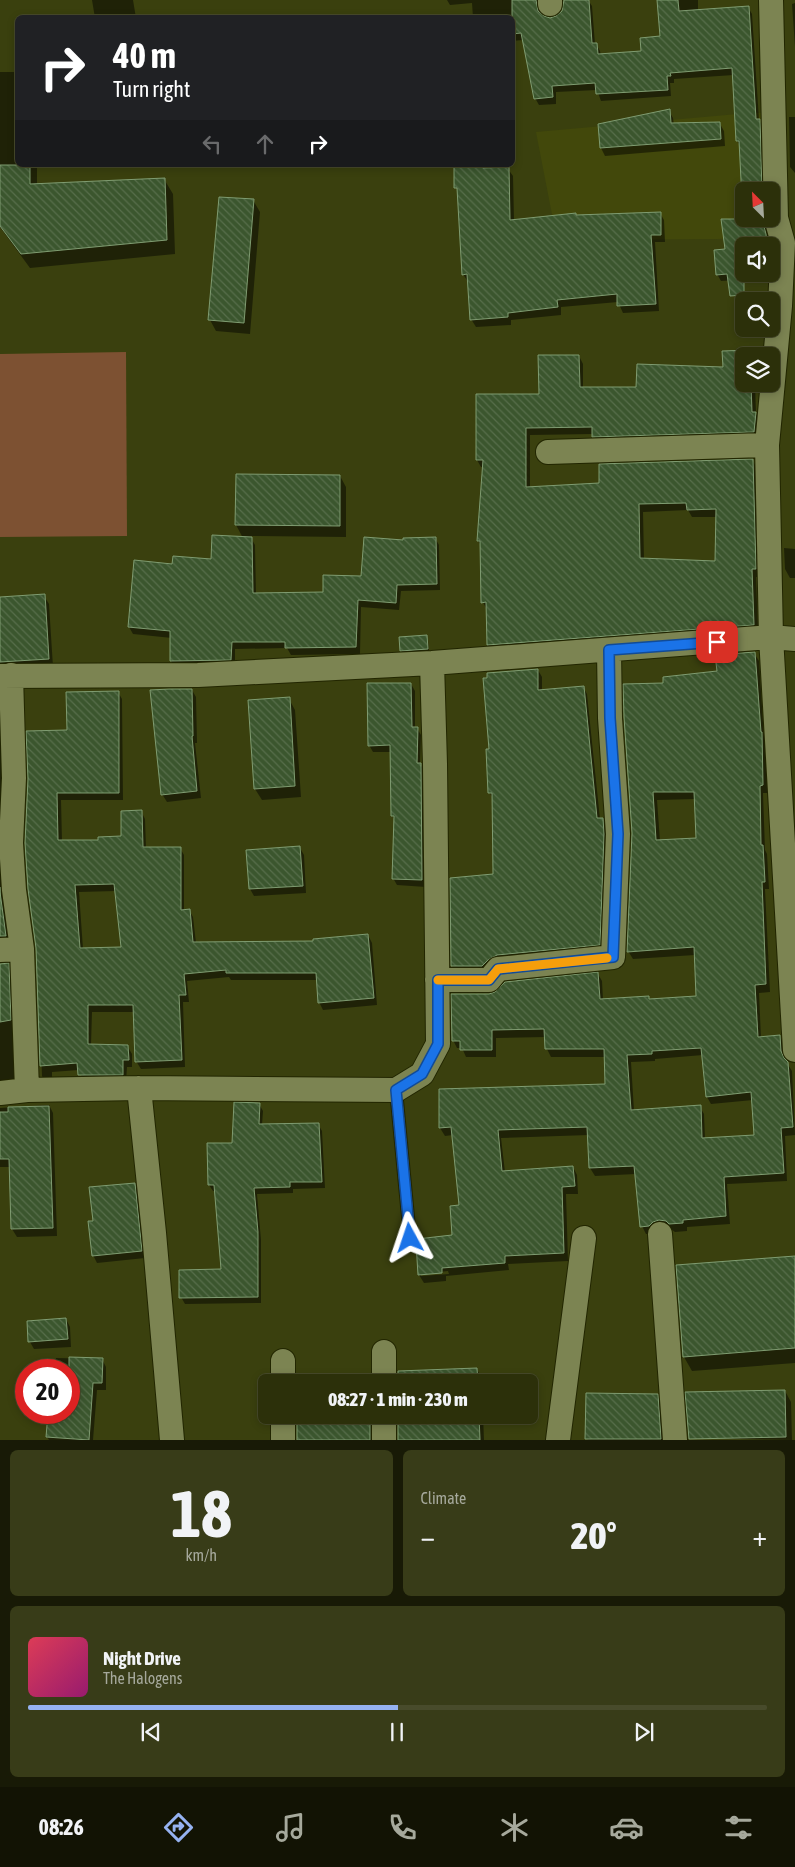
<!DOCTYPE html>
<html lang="en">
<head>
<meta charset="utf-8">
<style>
	:root { --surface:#2c300a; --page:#383c18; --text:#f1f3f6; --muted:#a6a99c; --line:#484b2b; --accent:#95b2f1 }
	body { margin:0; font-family:"Asap Condensed",sans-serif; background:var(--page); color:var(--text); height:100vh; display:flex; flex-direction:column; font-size:19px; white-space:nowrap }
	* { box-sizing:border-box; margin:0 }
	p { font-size:16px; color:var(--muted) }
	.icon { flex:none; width:28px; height:28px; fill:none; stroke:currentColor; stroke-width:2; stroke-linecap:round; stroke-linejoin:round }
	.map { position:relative; height:1440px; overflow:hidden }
	.panel { display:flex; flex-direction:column; gap:10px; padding:10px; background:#181a06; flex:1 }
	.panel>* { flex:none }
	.guide { position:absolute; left:15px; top:15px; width:500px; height:152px; border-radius:8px; box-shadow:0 2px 8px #0003,0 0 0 1px var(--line); background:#202124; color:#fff; overflow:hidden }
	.needle { width:32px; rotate:336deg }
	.controls { position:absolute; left:735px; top:182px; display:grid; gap:10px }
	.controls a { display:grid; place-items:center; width:45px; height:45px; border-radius:8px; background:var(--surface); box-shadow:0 2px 8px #0003,0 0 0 1px var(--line); font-size:25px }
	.speed { position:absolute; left:15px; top:1359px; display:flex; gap:10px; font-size:25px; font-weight:700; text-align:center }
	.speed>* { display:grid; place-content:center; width:65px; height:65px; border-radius:50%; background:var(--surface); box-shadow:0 2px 8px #0003,0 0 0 1px var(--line); line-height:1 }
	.speed .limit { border:8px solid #d22; background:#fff; color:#111 }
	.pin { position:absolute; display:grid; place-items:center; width:42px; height:42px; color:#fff; margin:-21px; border-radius:10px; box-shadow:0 2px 8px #0006 }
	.me { position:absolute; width:55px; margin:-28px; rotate:355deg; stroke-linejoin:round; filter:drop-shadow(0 0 4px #0008) }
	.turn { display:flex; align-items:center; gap:18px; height:105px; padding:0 15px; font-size:22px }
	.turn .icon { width:65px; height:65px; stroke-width:2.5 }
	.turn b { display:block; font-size:35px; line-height:42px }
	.lanes { display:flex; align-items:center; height:48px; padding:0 15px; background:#0003; justify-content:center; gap:25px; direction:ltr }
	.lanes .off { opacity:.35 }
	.big { font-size:38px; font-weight:800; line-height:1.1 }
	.panel .widget { flex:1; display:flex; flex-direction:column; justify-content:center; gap:8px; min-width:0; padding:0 18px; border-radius:8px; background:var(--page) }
	.panel .dial { align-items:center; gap:0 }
	.dial b { font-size:65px; line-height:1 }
	.song { display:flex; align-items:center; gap:15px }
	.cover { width:60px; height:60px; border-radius:8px; background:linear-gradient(135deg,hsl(350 70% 55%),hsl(320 70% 35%)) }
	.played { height:5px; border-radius:2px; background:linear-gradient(90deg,var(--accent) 50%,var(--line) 50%) }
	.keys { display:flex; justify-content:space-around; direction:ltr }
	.heat { display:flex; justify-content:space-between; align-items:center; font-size:28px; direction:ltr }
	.panel .tiles { flex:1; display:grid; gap:10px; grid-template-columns:1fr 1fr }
	.widget:last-child { grid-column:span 2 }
	.trip { position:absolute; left:258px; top:1374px; width:280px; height:50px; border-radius:8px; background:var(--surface); box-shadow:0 2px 8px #0003,0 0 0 1px var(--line); font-weight:800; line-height:50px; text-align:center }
	.dock { display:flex; height:80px; justify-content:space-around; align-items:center; background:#121304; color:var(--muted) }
	.dock .icon { width:35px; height:35px }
	.dock .active { color:var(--accent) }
	.dock b { font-size:22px; color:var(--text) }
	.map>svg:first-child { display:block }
	.built { fill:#42480b; fill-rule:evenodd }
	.green { fill:#7d5132 }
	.shadow { fill:#0007; fill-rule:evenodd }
	.building { fill:url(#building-back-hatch); stroke:#7f9c71; fill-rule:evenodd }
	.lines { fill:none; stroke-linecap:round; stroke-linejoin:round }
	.service-casing { stroke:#222601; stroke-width:14 }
	.minor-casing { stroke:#222601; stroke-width:26 }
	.service { stroke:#7c8452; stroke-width:11 }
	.minor { stroke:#7c8452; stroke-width:24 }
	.route-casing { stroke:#114b97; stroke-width:12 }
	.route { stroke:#1a73e8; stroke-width:9 }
	.slow { stroke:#f59e0b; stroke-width:9 }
</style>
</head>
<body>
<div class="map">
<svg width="795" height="1440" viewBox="0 0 795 1440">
	<defs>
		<pattern id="building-back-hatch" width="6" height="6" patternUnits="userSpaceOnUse" patternTransform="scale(1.25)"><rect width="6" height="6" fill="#3b562e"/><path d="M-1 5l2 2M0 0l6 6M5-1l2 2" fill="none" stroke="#576e4b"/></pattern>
	</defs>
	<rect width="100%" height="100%" fill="#3a400e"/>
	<path class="built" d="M749 113H768L774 235 718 239 557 240 536 132ZM744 191H771V219H744Z"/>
	<path class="green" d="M126 352 127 536 0 537V354Z"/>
	<path class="shadow" d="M92 0H133L136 18H95Z
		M447 0H541L539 8 541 15 549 19 557 17 581 0H588L592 6 595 44H596L600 51 601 56 642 52 662 37 659 0H698V11L748 7 752 14 759 120 763 127 765 191H744L741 147 737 141 734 75 674 79V83H670L671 96 601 101 597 90 556 92V104L539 105 535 98 523 40 512 41V18H473L472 3 450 5Z
		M795 3V47L792 4Z
		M0 72H18V165H37V185L164 179 173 194 175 254 30 268 0 227Z
		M669 111 673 118 674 125 720 124 724 131 725 146 605 156 601 148 599 125Z
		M789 117H795V173L790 167Z
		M508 169 513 176 514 220 660 213 664 220 665 242H655L659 311 623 313 618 302 561 307V315L511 320V325L476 327 471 319 468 282 463 274Z
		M220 198 253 200 260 212 250 334 216 331 210 320Z
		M744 219H765L771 246H744V274H771V278L721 281 717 274 726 250Z
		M749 351 752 356H744V384H755L756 414 760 421 758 439 598 444 594 434 530 435V488L601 484 752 460 757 468 760 577H756L758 632 493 652 488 645 487 610 483 602 482 547 478 541 484 467H481L477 460 579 356 583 364V388H637L724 369ZM688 510 692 517H717L716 563 644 559 643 512Z
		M237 476H340L346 487V537L250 536 255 545 256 594 324 593 362 578 404 541 435 538 439 545 440 590 401 591 399 610 361 607 360 654 291 655 287 648 235 649V666L175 668 171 661 172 638 133 634 129 627 135 562 174 565 212 560 243 538 236 525Z
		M784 548 795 549V578H790L785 569Z
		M44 596 49 604 53 667 0 671V598Z
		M426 636 428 640 429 653 403 654 401 650Z
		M754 653 759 661 764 738 766 741 767 793H763L765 850 767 854 769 889H765L770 992 759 993 761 1038 780 1036 784 1044 785 1060 792 1071 795 1135 785 1136 787 1181 727 1184 730 1224 687 1227V1231L675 1232 671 1229 663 1228 654 1234H646L642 1226 636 1174 595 1176 590 1168 589 1135 501 1138 505 1172 573 1167 577 1175 578 1194H566L568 1261 508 1264 509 1270 446 1276V1281L424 1283 419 1275 417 1243 454 1236 460 1206 453 1135 445 1136 440 1128V1090L606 1085 605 1057H551L547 1049 546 1037 496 1038V1057H466L462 1048H457L453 1040 490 995 598 974 602 981 603 1000 648 998 650 1000 697 997 695 955 633 959 628 951 664 684 718 672ZM696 799 697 839 660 841 657 800ZM703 1055 707 1097 711 1104 753 1100 755 1136 705 1139 704 1114 700 1107 634 1111 631 1062 655 1061V1059ZM448 1271 449 1274 421 1276V1274Z
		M538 670 542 677V691L583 687 587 694 600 819H602L607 826 603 952 456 973 452 966 495 875 493 799 490 793V750Z
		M411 684 415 691V728H417L421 735 420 764 425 772 426 887 397 885 393 878 395 821 392 815V752H373L369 745Z
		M192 690 196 697 197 743H195L201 798 167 802 162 794Z
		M118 692 122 699 123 800H61L62 841H99L122 838 141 811 145 819 146 848H180L184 855V910H189L193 917 196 943 314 942 368 935 372 943 377 1005 323 1010 319 1002 317 980H231L229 977 187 981 189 1002H183L185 1067 141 1069 136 1061 135 1012H92L91 1045 128 1047 132 1054V1067H127L126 1081 84 1082 79 1070 52 1072V1083H46L42 1076 37 948 29 889 68 731ZM116 891 123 948 83 949 79 892Z
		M0 696 4 798H0Z
		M289 699 295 710 301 797 262 800 255 789Z
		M300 848 304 855 306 893 254 896 250 889Z
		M0 854 10 944 0 946Z
		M0 964 8 965 13 973 17 1086 0 1089Z
		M259 1104 263 1111 262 1125 318 1124 322 1131 325 1188 293 1189V1193L257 1194 261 1240V1303L185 1304 181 1297 223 1270 215 1191H213L209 1185Z
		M49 1105 53 1113 57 1236 17 1237 12 1229 11 1167H0V1108Z
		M134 1184 139 1191 145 1258 97 1263 93 1255Z
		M795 1258V1363L692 1371 684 1357Z
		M66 1319 70 1327 71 1347 34 1349 30 1342Z
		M56 1358 102 1359 106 1367V1390H97L93 1440H49L47 1437 53 1412H69V1370H55Z
		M477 1369 482 1379V1382H398L399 1372Z
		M785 1391 791 1402 792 1440 690 1438Z
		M657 1395 664 1406 666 1440H587Z
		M298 1415H371L376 1424 375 1440H298Z
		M399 1415H483L484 1440H399Z"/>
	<path class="building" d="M512 0H536L538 11 544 16 550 18 556 16 562 11 564 0H589L592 43H597L598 54 641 51 640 38 660 36 657 0H678L679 11 749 6 756 119H760L762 191H744V219H762L766 234 767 246H744V295L730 296 727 274 716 275 714 250 725 249 721 219H743L739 141H736L732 68 670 73 671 76H667L668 90 596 94 595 83 552 86 553 97 534 99 521 33 512 34Z
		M670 109 671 123 720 122 721 139 600 148 598 124Z
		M0 165H30V184L165 178 167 240 21 254 0 226Z
		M454 165H482L483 168 509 167 510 220 576 213V215L661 212V235H651L656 304 617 306V294L557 300 558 307 508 313V317L470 320 467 274 462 275 457 188H454Z
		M219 197 254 199 244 323 208 320Z
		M750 350V356H744V384H751L752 412H756L754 432 592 437V427L526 428V487L599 483V464L753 459 756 569H752L754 625 487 645 486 602 481 603 480 541H477L483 460H476V394H539L538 355H579L580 387H636L637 364 723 367 722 351ZM686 503 687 510 716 509 715 561 640 558 639 504Z
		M236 474 340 475V526L235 525Z
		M212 535 252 537 253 593 323 592V575L361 576 364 537 403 540V538L436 537 437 584 397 585 396 603 358 600 356 647 285 648V642H232L231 660 170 661V631L128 627 134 560 172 564 173 556 211 559Z
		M45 594 49 659 0 662V597Z
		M427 635 428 649 400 651 399 637Z
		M755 652 761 732H762L763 785 760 786 761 845H763L765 882H762L766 984 755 985 758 1037 780 1035 781 1051 784 1058 788 1062 793 1127 781 1128 784 1173 724 1177 726 1216 683 1220V1223L669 1224 666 1221 659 1220 653 1222 649 1226 640 1227 634 1166 589 1168 587 1127 498 1130 502 1171 573 1166 575 1186 562 1187 564 1253 505 1256V1263L442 1268V1273L418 1275 416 1243 417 1239 452 1235 450 1206 459 1205 451 1127 439 1128V1089L605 1084 604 1049H545L544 1029 492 1030V1050H460V1041H452L451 994H489L495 992 505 982 598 972 600 999 649 996V999L696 996 694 947 627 952 632 833 624 717 623 684 663 683V677L717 671 715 655ZM653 792H694L696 838 656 840ZM701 1048 706 1097 751 1092 754 1135 702 1138 701 1105 631 1110 627 1055 652 1054V1051Z
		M538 669V690L584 686 597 818H603L604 834 600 945 497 955 488 960 482 966H451L450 878 493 874 492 793H488L486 749H489L483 678H487V673Z
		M367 683H411L412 727H418L417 763H421L422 880 392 879 394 816H391L390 745 368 746Z
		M169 689H192L193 736H192L197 791 161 795 150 690Z
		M119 691V793H57L58 840H98V837L121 836V811L142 810 143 847H181V910L190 909 193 942 313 941V939L368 934 374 998 318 1003 316 973H226V970L184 974 186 995H179L182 1060 135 1062 133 1005H88V1044L128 1045 129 1060H123V1075H78L77 1063 40 1066 36 948 28 889 25 843 28 779 26 731 67 730 66 692ZM114 884 121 947 80 948 75 885Z
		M290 697 295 786 254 789 248 700Z
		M300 846 303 886 249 889 246 850Z
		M0 887V892L6 936H0Z
		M9 963 11 1020 0 1022V964Z
		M234 1102 260 1103 259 1124 319 1123 322 1182H290V1187L254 1188 258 1232V1297L179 1298V1270L221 1269 214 1185H208L207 1143H232Z
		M49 1106 53 1228 11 1229 9 1159H0V1112H8V1107Z
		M135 1183 142 1251 92 1256 88 1221H93L89 1187Z
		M795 1256V1348L683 1357 676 1265Z
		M66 1318 68 1339 28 1342 27 1321Z
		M69 1357 103 1358 102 1383H93L89 1440 46 1437 48 1413 69 1415Z
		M477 1368 478 1382H398V1371Z
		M785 1390 786 1437 689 1439 685 1392Z
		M586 1393 658 1394 661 1439H585Z
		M297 1415H370V1440H297Z
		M398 1415H479L480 1440H398Z"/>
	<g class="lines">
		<defs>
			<path id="service" d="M396 1090 410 1238"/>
			<path id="minor" d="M550 0V4
				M771 0 776 218 783 243 780 306 767 445 771 637 795 1050
				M548 452 767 445
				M11 675 14 778 11 843 14 890 22 949 27 1090
				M0 676 198 675 432 663 771 637 795 639
				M0 950 22 949
				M437 980H489L498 969 613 957 618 834 610 718 609 650
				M139 1088 154 1233 172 1440
				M0 1093 27 1090 139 1088 396 1090 422 1074 438 1044 435 764 432 663
				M660 1234 675 1440
				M384 1352V1382
				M283 1382V1361
				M384 1415V1440
				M283 1440V1415
				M558 1440 584 1238"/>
		</defs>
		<use href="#service" class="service-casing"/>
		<use href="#minor" class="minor-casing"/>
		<use href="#service" class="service"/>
		<use href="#minor" class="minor"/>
	</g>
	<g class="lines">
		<defs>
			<path id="route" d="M410 1238 396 1090 422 1074 438 1044V980H489L498 969 613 957 618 834 610 718 609 650 717 642"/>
		</defs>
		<use href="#route" class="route-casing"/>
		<use href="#route" class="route"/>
		<path class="slow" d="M438 980H489L498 969 607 958"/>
	</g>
</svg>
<div class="controls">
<a><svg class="needle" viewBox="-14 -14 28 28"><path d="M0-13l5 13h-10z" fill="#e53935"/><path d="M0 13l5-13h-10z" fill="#a6a99c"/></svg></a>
<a><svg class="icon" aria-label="sound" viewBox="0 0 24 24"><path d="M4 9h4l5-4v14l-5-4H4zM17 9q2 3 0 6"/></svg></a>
<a><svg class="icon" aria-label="search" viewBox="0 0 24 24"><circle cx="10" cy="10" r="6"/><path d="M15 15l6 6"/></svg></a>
<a><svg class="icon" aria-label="layers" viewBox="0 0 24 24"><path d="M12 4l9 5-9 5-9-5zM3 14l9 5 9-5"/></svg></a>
</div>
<div class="speed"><div class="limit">20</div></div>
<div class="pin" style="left:717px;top:642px;background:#d93025"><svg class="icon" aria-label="arrive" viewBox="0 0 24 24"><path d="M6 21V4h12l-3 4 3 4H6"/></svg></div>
<svg class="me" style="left:410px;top:1238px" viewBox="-20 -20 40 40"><path d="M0-17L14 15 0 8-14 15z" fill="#1a73e8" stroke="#fff" stroke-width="4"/></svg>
<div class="trip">08:27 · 1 min · 230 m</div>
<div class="guide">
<div class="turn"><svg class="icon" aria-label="right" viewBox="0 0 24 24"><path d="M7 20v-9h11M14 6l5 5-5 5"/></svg><div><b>40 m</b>Turn right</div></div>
<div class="lanes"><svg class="icon off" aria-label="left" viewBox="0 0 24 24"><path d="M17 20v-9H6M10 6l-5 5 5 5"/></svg><svg class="icon off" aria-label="ahead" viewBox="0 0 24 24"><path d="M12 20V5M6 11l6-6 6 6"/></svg><svg class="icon" aria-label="right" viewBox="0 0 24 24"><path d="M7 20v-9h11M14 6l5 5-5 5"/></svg></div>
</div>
</div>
<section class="panel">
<div class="tiles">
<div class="widget dial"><b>18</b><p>km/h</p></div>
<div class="widget"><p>Climate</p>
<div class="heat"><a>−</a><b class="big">20°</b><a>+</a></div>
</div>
<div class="widget">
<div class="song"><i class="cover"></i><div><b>Night Drive</b><p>The Halogens</p></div></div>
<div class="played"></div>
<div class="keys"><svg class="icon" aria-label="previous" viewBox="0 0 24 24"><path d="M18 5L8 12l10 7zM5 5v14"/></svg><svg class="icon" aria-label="pause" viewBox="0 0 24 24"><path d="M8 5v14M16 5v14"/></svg><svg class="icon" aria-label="next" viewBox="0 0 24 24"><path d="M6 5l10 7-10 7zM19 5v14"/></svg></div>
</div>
</div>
</section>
<nav class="dock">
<b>08:26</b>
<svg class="icon active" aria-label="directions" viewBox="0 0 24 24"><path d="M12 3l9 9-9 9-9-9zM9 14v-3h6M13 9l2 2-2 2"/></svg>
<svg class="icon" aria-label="music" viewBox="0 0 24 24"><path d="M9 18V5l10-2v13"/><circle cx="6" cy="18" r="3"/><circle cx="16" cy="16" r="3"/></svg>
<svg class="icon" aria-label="phone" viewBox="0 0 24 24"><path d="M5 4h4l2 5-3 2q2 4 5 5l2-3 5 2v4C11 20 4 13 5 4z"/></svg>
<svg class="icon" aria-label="climate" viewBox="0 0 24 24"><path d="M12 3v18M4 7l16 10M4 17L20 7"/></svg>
<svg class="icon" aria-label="car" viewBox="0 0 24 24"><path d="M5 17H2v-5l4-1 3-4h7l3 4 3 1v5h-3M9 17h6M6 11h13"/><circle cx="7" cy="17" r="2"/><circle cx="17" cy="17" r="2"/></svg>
<svg class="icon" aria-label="filters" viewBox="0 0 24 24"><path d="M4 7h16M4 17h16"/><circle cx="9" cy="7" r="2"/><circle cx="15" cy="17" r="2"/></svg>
</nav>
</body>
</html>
